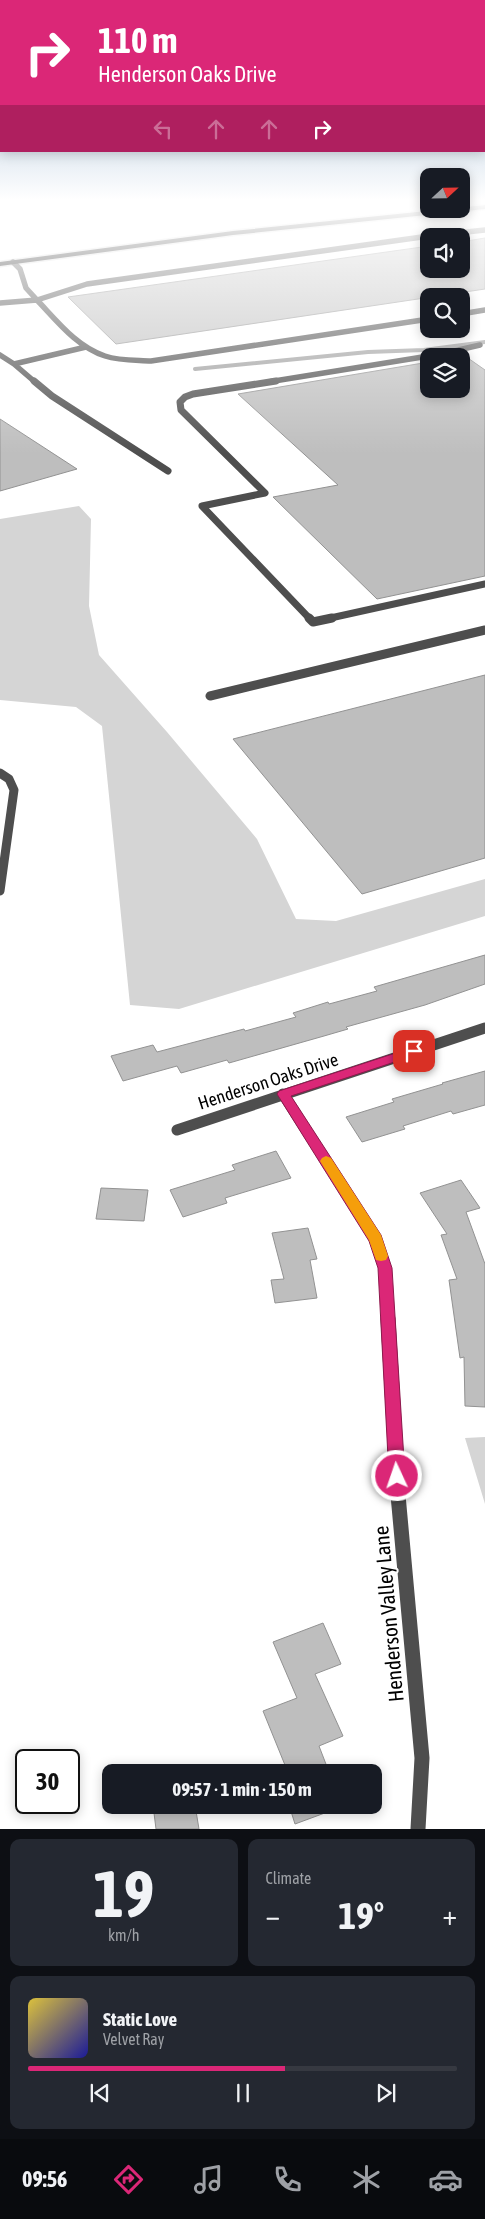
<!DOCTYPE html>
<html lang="en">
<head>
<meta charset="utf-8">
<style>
	:root { --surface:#171b24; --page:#242831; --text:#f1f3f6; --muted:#9ea1a6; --line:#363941; --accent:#db2777 }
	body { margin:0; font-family:"Asap Condensed",sans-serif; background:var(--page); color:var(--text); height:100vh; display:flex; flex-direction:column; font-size:19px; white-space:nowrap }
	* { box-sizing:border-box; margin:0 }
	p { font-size:16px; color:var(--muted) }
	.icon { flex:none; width:28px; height:28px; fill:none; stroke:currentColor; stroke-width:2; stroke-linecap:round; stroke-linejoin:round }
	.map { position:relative; height:1829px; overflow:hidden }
	.sheet { display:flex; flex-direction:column; gap:10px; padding:10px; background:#0d0f14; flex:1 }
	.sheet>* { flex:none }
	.guide { position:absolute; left:0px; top:0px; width:485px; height:152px; box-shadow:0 2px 12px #0003; background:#db2777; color:#fff; overflow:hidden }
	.needle { width:32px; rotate:68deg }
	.controls { position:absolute; left:420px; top:168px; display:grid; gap:10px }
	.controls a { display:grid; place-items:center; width:50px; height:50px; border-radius:10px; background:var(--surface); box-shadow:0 2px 12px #0003; font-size:25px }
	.speed { position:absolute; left:15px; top:1749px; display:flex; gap:10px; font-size:25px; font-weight:700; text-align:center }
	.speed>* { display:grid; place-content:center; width:65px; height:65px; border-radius:50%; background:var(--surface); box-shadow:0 2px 12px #0003; line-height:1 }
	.speed .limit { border:2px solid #111; border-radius:8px; background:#fff; color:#111 }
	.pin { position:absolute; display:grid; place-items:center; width:42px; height:42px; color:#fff; margin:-21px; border-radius:10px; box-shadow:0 2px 8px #0006 }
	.me { position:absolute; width:55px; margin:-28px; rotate:357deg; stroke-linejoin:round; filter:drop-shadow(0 0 4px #0008) }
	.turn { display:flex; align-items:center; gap:18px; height:105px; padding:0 15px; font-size:22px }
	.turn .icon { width:65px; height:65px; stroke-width:2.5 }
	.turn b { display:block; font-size:35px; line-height:42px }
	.lanes { display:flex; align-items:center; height:48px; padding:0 15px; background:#0003; justify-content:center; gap:25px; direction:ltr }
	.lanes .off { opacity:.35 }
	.big { font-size:38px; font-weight:700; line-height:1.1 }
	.sheet .card { flex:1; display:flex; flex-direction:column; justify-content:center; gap:8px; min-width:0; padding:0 18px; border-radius:10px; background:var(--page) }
	.sheet .dial { align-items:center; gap:0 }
	.dial b { font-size:65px; line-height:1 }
	.song { display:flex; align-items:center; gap:15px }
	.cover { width:60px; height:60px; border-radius:8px; background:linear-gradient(135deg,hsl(50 70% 55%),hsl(240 70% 35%)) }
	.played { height:5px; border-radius:2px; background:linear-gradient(90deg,var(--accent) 60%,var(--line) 60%) }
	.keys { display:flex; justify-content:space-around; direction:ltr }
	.heat { display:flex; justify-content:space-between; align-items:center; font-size:28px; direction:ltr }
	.sheet .tiles { flex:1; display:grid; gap:10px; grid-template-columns:1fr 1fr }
	.card:last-child { grid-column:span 2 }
	.trip { position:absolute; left:102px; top:1764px; width:280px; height:50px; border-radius:10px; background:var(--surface); box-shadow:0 2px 12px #0003; font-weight:700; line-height:50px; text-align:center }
	.dock { display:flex; height:80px; justify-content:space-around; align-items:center; background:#090b0e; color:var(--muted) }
	.dock .icon { width:35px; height:35px }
	.dock .active { color:var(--accent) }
	.dock b { font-size:22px; color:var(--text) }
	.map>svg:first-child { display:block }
	.green { fill:#d5d5d5 }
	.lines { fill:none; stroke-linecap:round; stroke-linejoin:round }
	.stream { stroke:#9c9c9c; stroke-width:4 }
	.building { fill:#bebebe; stroke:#929292 }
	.primary-casing { stroke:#dbdbdb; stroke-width:3 }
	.lane-far2 { stroke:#4e4e4e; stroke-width:5.5 }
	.lane-far1 { stroke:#4e4e4e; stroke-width:7 }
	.lane { stroke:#4e4e4e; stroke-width:9 }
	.street-far1 { stroke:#4e4e4e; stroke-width:11 }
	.street { stroke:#4e4e4e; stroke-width:15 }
	.primary { fill:#000; fill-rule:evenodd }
	.route { fill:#db2777; stroke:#8e194d }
	.slow { fill:#f59e0b }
	.labels { text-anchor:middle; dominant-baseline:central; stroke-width:4; stroke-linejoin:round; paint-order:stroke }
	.street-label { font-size:18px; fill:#000; stroke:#fff }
	.near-street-label { font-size:21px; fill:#000; stroke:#fff }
</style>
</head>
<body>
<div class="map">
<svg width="485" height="1829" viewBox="0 0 485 1829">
	<rect width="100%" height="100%" fill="#fff"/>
	<path class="green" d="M79 506 91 519 89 606 99 655 167 732 257 839 296 919 336 921 485 879V916L179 1009 130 1005 102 726 76 707 0 700V519Z
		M485 1437V1504L465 1438Z"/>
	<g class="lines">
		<path class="stream" d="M195 369 368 352 424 350 485 342"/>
	</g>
	<path class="building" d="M485 238V289L116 344 68 297 429 246V269H461V242Z
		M465 356 485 370V576L377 599 273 497 338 485 238 394 429 362V389H461V357Z
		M0 419 77 469 0 491Z
		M485 675V858L362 894 233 739Z
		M485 955V984L425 1005 346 1027 348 1029 324 1036 229 1063 227 1060 181 1073 177 1066 123 1081 111 1056 153 1045 157 1052 244 1029 245 1031 296 1017 293 1013 328 1002 329 1004 377 991 374 987Z
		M485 1071V1105L453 1114 451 1111 403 1126 405 1129 362 1142 346 1117 394 1102 392 1099 443 1084 442 1083Z
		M276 1151 291 1178 225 1198 227 1203 183 1217 170 1190 235 1170 232 1165Z
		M461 1180 480 1208 466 1212 485 1264V1407L465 1406 464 1357 460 1358 449 1280 457 1279 441 1235 447 1234 420 1193Z
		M101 1188 148 1190 144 1221 96 1219Z
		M308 1228 317 1259 310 1260 317 1298 275 1303 271 1280 284 1279 272 1233Z
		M323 1623 341 1664 315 1674 343 1736 319 1746 329 1772H278L287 1770 263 1711 297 1698 273 1642Z
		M153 1805H195L199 1829H156Z
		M289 1805H340L341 1807 295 1824Z"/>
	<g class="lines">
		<defs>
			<path id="primary" d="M485 205V209L233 235 0 266V262L233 231Z"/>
		</defs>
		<use href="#primary" class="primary-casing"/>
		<path class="lane-far2" d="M429 236 485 230
			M13 262 20 269 26 288 37 300 87 284 429 236
			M0 303 37 300C57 321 77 347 105 356 120 361 136 360 151 361L429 319
			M461 314 485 310
			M0 355 14 364 86 347
			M14 364 35 382
			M268 382 441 354 480 345"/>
		<path class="lane-far1" d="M34 381 52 396 168 471
			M276 381 193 394 185 397 180 402 181 410 265 493 202 506 310 619
			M326 619 485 584"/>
		<path class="lane" d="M309 618 313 622 332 618
			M210 696 485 630
			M0 773 9 779 14 790 0 891"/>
		<path class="street-far1" d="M283 1094 376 1239 385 1267 388 1320
			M177 1130 485 1028"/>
		<path class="street" d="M388 1319 398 1495 422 1758 418 1829"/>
		<use href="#primary" class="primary"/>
	</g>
	<linearGradient id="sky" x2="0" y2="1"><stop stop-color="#89aaca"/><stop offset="0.44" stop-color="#fff"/><stop offset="1" stop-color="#fff" stop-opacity="0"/></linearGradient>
	<rect width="485" height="454" fill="url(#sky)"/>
	<path class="route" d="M414 1047 421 1051 419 1054 291 1096 381 1235 392 1268 405 1476 403 1481 397 1484 391 1481 389 1476 378 1268 369 1241 277 1094 279 1091Z"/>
	<path class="slow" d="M326 1156 331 1158 381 1235 388 1256 386 1260 381 1261 376 1260 369 1240 320 1161 322 1158Z"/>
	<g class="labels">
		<g class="street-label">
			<text transform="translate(268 1081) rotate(-18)">Henderson Oaks Drive</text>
		</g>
		<g class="near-street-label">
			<text transform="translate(388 1614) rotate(-95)">Henderson Valley Lane</text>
		</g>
	</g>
</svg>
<div class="controls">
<a><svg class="needle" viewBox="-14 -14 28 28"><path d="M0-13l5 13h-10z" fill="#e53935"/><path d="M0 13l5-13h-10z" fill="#9ea1a6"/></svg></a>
<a><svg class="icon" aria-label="sound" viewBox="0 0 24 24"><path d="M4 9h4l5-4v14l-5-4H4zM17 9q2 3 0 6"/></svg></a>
<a><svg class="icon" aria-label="search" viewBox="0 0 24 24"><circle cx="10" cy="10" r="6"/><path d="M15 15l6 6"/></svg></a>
<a><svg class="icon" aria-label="layers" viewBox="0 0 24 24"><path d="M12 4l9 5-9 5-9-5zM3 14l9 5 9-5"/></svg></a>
</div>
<div class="speed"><div class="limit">30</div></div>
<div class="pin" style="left:414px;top:1051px;background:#d93025"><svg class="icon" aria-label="arrive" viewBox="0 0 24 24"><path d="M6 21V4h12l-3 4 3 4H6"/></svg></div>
<svg class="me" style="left:397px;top:1476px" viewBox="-20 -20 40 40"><circle r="17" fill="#db2777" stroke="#fff" stroke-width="3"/><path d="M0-11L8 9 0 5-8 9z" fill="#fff"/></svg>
<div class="trip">09:57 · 1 min · 150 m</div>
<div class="guide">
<div class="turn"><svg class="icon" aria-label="right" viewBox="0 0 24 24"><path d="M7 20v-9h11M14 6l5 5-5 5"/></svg><div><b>110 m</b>Henderson Oaks Drive</div></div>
<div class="lanes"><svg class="icon off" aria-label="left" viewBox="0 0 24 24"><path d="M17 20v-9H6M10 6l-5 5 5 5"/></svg><svg class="icon off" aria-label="ahead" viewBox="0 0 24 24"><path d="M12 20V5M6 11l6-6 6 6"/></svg><svg class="icon off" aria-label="ahead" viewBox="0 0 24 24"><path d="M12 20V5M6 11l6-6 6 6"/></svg><svg class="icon" aria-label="right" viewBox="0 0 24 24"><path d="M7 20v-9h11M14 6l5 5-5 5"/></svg></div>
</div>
</div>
<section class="sheet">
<div class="tiles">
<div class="card dial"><b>19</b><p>km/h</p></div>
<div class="card"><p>Climate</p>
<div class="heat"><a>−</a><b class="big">19°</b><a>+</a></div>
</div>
<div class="card">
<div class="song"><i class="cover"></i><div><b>Static Love</b><p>Velvet Ray</p></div></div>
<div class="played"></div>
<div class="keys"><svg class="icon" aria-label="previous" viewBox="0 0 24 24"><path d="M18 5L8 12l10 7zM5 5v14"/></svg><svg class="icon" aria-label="pause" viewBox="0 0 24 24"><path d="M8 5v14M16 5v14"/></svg><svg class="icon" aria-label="next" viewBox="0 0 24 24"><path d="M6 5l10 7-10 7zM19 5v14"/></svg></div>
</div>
</div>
</section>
<nav class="dock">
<b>09:56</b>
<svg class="icon active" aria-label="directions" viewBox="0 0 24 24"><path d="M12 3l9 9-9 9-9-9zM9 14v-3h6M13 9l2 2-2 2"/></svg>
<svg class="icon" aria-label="music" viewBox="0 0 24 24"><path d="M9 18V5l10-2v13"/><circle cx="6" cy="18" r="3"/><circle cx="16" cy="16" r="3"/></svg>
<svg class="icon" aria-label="phone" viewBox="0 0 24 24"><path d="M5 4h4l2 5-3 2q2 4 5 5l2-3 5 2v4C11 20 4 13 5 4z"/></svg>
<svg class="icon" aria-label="climate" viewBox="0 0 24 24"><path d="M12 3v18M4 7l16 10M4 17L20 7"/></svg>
<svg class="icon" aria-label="car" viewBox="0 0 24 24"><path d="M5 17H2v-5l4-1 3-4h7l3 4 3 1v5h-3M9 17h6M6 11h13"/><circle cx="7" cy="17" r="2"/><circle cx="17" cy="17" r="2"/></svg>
</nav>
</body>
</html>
